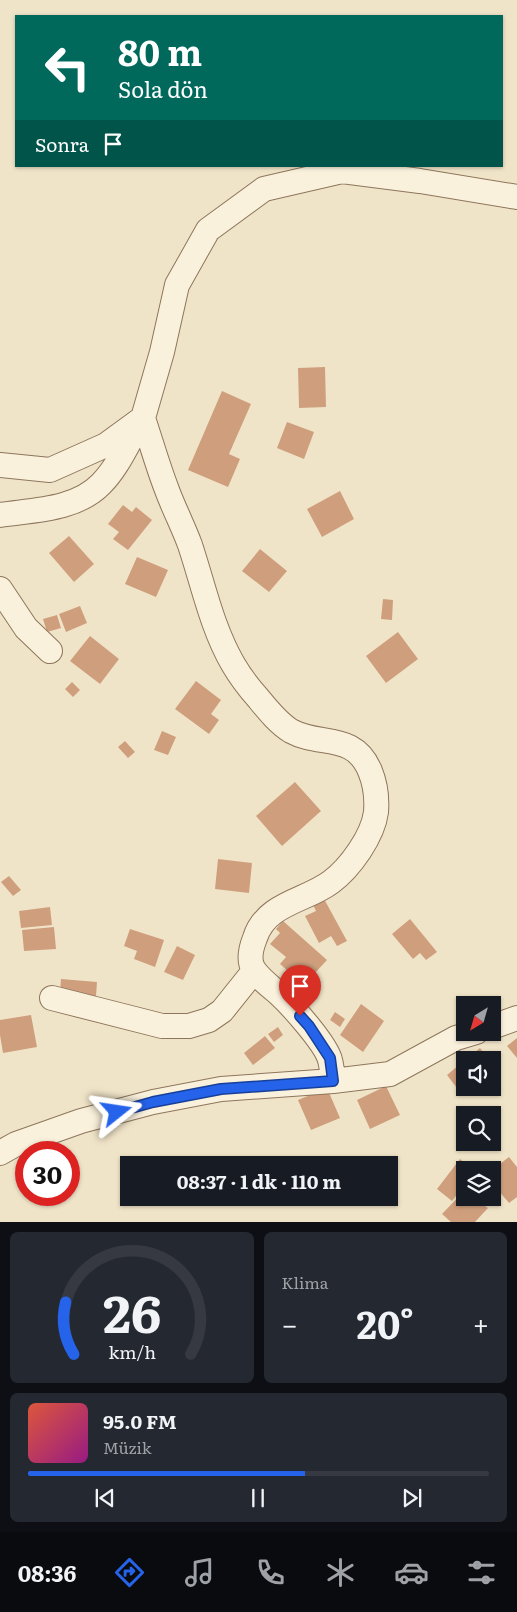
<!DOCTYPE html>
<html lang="tr">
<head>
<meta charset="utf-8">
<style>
	:root { --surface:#171b24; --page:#242831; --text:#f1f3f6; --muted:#9ea1a6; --line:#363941; --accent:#2563eb }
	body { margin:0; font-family:Literata,serif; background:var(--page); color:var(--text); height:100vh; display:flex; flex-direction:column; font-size:19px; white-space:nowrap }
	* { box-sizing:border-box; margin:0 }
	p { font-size:16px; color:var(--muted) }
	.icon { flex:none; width:28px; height:28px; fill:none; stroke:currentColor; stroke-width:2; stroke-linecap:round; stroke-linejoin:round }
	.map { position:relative; height:1222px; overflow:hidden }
	.drawer { display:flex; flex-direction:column; gap:10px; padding:10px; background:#0d0f14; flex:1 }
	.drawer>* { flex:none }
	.hud { position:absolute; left:15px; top:15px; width:488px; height:152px; border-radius:0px; box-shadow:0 1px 4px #0004; background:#00695c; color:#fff; overflow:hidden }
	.needle { width:32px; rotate:217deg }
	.fabs { position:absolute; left:456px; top:996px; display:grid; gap:10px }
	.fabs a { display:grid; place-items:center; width:45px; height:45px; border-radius:0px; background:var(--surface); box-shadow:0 1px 4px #0004; font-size:25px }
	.speed { position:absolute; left:15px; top:1141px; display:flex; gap:10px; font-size:25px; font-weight:700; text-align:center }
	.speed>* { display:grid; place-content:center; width:65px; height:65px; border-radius:50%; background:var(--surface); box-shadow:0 1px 4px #0004; line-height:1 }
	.speed .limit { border:8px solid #d22; background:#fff; color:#111 }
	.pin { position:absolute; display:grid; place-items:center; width:42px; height:42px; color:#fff; margin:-51px -21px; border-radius:50% 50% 50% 0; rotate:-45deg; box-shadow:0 0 5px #0007 }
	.pin .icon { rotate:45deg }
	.me { position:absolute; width:55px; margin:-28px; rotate:75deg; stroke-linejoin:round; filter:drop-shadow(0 0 4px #0008) }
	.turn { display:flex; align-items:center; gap:18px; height:105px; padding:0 20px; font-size:22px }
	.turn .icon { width:65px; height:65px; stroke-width:2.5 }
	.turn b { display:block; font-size:35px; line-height:42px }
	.then { display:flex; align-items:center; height:48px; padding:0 20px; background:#0003; gap:10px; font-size:19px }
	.big { font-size:38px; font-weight:700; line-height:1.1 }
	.drawer .tile { flex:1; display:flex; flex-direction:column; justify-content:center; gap:8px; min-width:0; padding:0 18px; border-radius:8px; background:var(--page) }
	.drawer .dial { align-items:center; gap:0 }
	.dial svg { height:130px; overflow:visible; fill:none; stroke:var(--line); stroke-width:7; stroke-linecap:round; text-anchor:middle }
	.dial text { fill:var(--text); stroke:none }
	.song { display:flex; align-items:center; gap:15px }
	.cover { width:60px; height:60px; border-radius:8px; background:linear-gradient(135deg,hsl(10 70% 55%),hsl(310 70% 35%)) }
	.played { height:5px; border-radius:2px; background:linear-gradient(90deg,var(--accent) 60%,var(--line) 60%) }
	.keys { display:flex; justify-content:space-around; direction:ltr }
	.heat { display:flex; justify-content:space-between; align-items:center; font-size:28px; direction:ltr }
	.drawer .tiles { flex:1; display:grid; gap:10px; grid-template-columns:1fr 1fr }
	.tile:last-child { grid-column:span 2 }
	.trip { position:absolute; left:120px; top:1156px; width:278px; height:50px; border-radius:0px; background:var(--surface); box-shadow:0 1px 4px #0004; font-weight:700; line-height:50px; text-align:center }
	.dock { display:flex; height:80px; justify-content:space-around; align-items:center; background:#090b0e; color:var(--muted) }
	.dock .icon { width:35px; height:35px }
	.dock .current { color:var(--accent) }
	.dock b { font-size:22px; color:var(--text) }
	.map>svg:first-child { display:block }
	.building { fill:#cf9f7d }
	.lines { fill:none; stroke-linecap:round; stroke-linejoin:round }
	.minor-casing { stroke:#8d765c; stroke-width:26 }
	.minor { stroke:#faf1dc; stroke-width:24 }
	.route-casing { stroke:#184099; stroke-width:12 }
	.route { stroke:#2563eb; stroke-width:9 }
</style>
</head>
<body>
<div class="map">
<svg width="517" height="1222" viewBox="0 0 517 1222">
	<rect width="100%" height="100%" fill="#f0e4c8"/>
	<path class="building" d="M325 367 326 407 299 408 298 368Z
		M222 391 251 404 229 454 240 459 228 487 188 470Z
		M287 422 314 432 304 459 277 448Z
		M340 491 354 519 322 537 307 509Z
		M123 505 132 512 136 507 152 520 128 550 113 539 119 532 108 524Z
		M69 536 94 564 74 582 49 553Z
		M260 549 287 571 269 592 242 571Z
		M137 557 168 570 156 597 125 584Z
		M383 599 393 600 392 620 381 619Z
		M80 606 87 623 66 632 59 614Z
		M57 615 61 628 47 632 43 619Z
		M398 632 418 659 386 683 366 656Z
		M90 636 119 659 100 684 70 661Z
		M196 681 221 700 211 714 219 720 209 734 175 709Z
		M72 682 80 690 73 697 65 689Z
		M162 731 176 737 168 755 154 750Z
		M125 741 135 752 128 758 118 747Z
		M295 782 321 811 282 846 256 816Z
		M218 859 252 863 249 893 215 889Z
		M9 876 21 890 13 896 1 882Z
		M323 897 347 941 337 946 331 936 319 943 305 916 316 911 312 903Z
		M50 907 52 925 21 928 19 911Z
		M410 919 437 952 426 960 420 953 413 959 392 934Z
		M283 921 327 960 304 985 280 964 286 957 270 944 280 933 276 929Z
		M54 927 56 949 24 951 22 930Z
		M130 929 164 940 155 967 134 959 137 951 124 946Z
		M177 946 195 955 183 980 164 972Z
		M61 979 97 982 96 996 60 993Z
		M361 1004 384 1021 363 1052 340 1035Z
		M335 1012 345 1019 340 1027 330 1020Z
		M31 1015 37 1047 3 1053 0 1035V1020Z
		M278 1027 283 1035 274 1042 268 1034Z
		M265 1036 275 1048 253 1065 244 1053Z
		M517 1038V1058L507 1046Z
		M480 1048 489 1060H465Z
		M465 1060V1088H474L463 1096 447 1075Z
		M386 1086 400 1115 370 1129 357 1100Z
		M327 1088 340 1118 311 1130 298 1100Z
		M509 1157 517 1167V1197L509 1203 492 1183V1170Z
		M460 1159 473 1170H465V1184L452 1201 437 1189Z
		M465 1190V1198H492V1190L497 1194 485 1206 488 1208 475 1222H451L442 1214Z"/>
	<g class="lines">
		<defs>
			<path id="minor" d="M143 418C151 442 158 467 167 490 174 509 183 526 190 545 203 584 212 628 233 664 240 676 249 688 258 698 267 709 278 723 291 731 320 747 354 732 370 771 375 783 377 799 376 812 373 836 350 868 331 882 306 901 266 903 255 938 251 948 248 961 254 970 260 979 271 987 279 994 292 1006 326 1044 330 1060 332 1067 332 1074 333 1081
				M0 465 50 470 106 445 143 418 162 352 177 285 208 230 264 189 342 171 420 181 517 197
				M0 515C33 510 76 510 101 484 117 468 127 445 138 426
				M0 589 26 628 50 651
				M52 998 162 1026H189L209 1020 222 1011 254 971
				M492 1027 517 1018
				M0 1153 16 1144 81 1121 153 1102 221 1089 333 1081 390 1074 456 1038 476 1032"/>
		</defs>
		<use href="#minor" class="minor-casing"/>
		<use href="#minor" class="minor"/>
	</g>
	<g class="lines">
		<defs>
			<path id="route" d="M117 1112 153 1102 221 1089 333 1081 330 1058 309 1026 300 1016"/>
		</defs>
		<use href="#route" class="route-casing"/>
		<use href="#route" class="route"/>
	</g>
</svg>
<div class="fabs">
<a><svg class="needle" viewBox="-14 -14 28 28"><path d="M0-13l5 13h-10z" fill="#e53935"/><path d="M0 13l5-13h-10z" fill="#9ea1a6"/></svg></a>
<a><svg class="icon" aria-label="sound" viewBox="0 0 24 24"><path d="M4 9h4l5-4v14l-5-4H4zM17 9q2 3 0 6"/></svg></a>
<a><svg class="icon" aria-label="search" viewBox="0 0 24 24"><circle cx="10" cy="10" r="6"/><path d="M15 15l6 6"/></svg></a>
<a><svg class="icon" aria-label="layers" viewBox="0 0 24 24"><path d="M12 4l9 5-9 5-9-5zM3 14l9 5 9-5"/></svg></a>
</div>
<div class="speed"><div class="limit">30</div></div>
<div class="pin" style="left:300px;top:1016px;background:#d93025"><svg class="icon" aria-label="arrive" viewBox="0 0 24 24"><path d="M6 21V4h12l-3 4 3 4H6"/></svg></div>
<svg class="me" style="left:117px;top:1112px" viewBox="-20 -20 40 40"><path d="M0-17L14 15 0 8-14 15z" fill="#2563eb" stroke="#fff" stroke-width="4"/></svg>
<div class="trip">08:37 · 1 dk · 110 m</div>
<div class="hud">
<div class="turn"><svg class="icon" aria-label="left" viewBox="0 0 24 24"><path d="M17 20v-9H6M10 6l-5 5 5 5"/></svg><div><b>80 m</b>Sola dön</div></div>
<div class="then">Sonra<svg class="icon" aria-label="arrive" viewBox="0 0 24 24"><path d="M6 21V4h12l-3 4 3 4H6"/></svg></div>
</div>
</div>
<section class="drawer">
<div class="tiles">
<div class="tile dial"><svg viewBox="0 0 100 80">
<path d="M14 69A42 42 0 1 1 86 69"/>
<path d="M14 69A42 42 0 0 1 9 37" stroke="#2563eb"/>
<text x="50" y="56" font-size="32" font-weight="700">26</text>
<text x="50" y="72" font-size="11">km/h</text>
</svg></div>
<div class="tile"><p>Klima</p>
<div class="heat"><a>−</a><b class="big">20°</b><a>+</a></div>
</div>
<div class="tile">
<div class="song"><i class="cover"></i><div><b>95.0 FM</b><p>Müzik</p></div></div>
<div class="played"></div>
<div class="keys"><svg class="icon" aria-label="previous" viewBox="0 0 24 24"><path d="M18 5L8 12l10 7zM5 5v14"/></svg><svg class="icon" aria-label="pause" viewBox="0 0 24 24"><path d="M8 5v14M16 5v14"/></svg><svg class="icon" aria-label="next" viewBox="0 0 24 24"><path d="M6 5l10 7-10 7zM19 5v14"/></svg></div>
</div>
</div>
</section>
<nav class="dock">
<b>08:36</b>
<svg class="icon current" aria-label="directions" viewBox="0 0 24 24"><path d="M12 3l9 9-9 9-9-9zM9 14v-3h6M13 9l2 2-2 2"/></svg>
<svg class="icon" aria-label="music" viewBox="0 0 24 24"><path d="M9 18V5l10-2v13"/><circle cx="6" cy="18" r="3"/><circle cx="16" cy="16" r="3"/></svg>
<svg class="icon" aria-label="phone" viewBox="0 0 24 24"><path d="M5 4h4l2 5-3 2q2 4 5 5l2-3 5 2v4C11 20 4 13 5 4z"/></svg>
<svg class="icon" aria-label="climate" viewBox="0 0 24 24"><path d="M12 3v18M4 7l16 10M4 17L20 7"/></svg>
<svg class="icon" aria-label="car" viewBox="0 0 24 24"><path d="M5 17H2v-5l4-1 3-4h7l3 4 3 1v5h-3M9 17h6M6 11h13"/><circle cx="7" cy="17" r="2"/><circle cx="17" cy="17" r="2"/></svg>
<svg class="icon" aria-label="filters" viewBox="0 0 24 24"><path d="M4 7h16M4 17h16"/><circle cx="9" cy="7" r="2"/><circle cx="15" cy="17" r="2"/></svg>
</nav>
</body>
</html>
